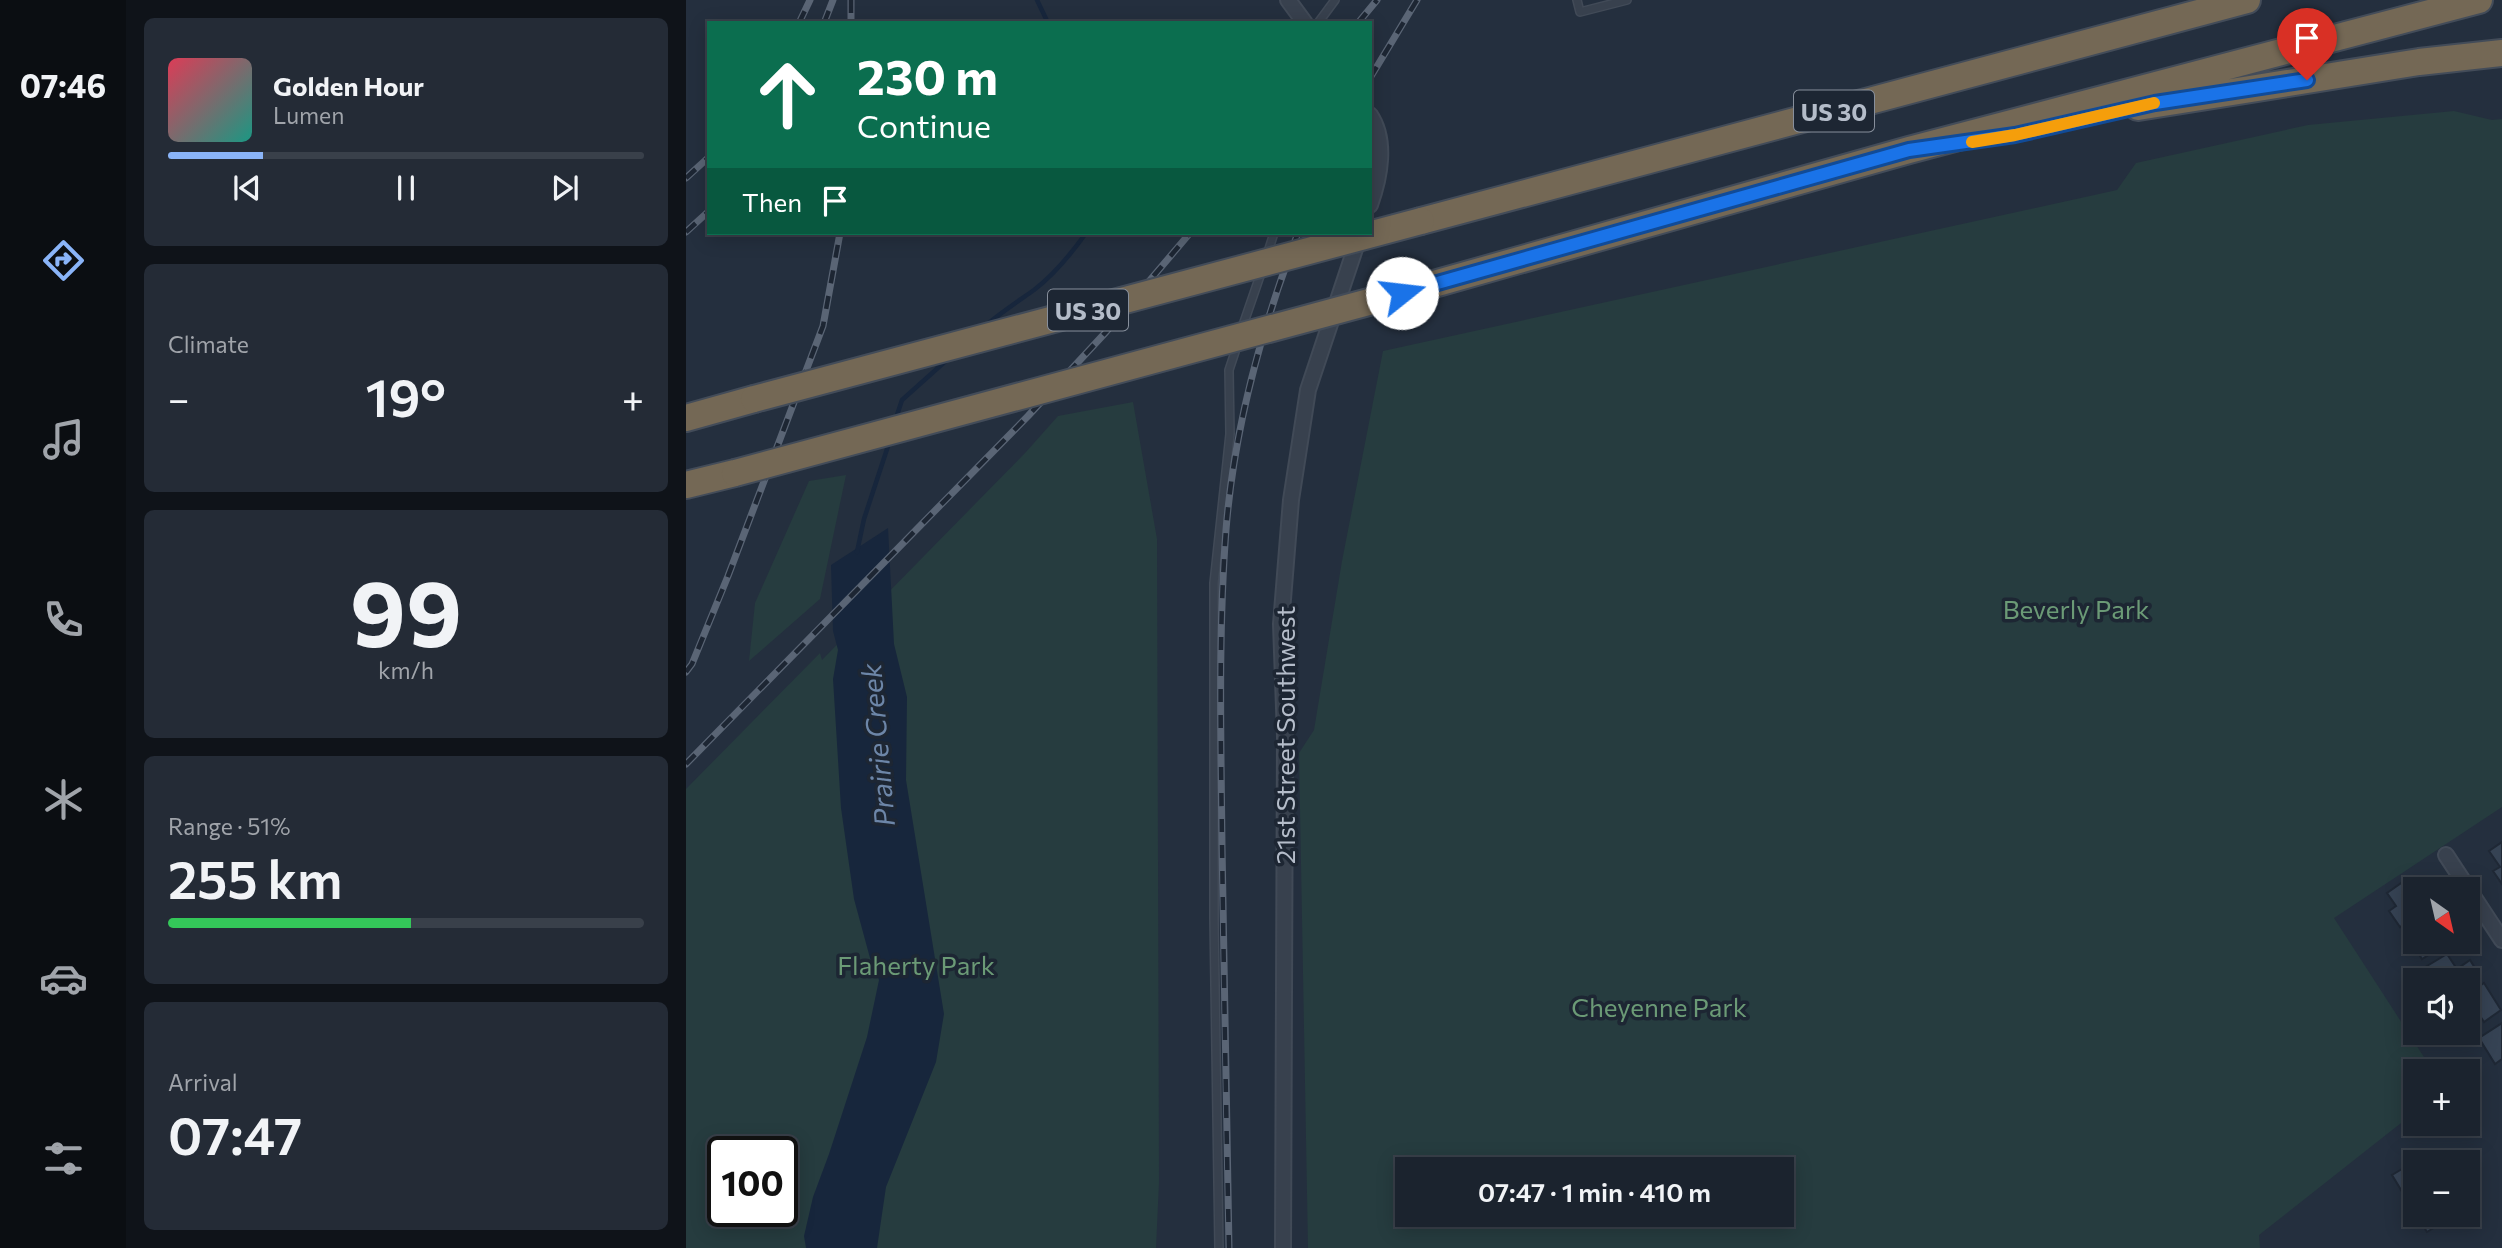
<!DOCTYPE html>
<html lang="en">
<head>
<meta charset="utf-8">
<style>
	:root { --surface:#1b232e; --page:#242b36; --text:#f1f3f6; --muted:#a0a4aa; --line:#39404a; --accent:#8ab4f8 }
	body { margin:0; font-family:Commissioner,sans-serif; background:var(--page); color:var(--text); height:100vh; display:flex; flex-direction:column; font-size:26px; white-space:nowrap }
	* { box-sizing:border-box; margin:0 }
	p { font-size:23px; color:var(--muted) }
	.icon { flex:none; width:38px; height:38px; fill:none; stroke:currentColor; stroke-width:2; stroke-linecap:round; stroke-linejoin:round }
	.map { position:relative; flex:1; overflow:hidden }
	.drawer { display:flex; flex-direction:column; gap:18px; padding:18px; background:#0f1319; width:560px }
	.drawer>* { flex:none }
	.hud { position:absolute; left:21px; top:21px; width:665px; height:214px; border-radius:0px; box-shadow:0 4px 18px #0003,0 0 0 2px var(--line); background:#0b6e4f; color:#fff; overflow:hidden }
	.needle { width:46px; rotate:146deg }
	.buttons { position:absolute; left:1717px; top:877px; display:grid; gap:14px }
	.buttons a { display:grid; place-items:center; width:77px; height:77px; border-radius:0px; background:var(--surface); box-shadow:0 4px 18px #0003,0 0 0 2px var(--line); font-size:35px }
	.speed { position:absolute; left:21px; top:1136px; display:flex; gap:14px; font-size:35px; font-weight:700; text-align:center }
	.speed>* { display:grid; place-content:center; width:91px; height:91px; border-radius:50%; background:var(--surface); box-shadow:0 4px 18px #0003,0 0 0 2px var(--line); line-height:1 }
	.speed .limit { border:4px solid #111; border-radius:10px; background:#fff; color:#111 }
	.pin { position:absolute; display:grid; place-items:center; width:60px; height:60px; color:#fff; margin:-72px -30px; border-radius:50% 50% 50% 0; rotate:-45deg; box-shadow:0 0 7px #0007 }
	.pin .icon { rotate:45deg }
	.me { position:absolute; width:77px; margin:-38px; rotate:74deg; stroke-linejoin:round; filter:drop-shadow(0 0 5px #0008) }
	.turn { display:flex; align-items:center; gap:24px; height:147px; padding:0 35px; font-size:32px }
	.turn .icon { width:91px; height:91px; stroke-width:2.5 }
	.turn b { display:block; font-size:49px; line-height:60px }
	.then { display:flex; align-items:center; height:66px; padding:0 35px; background:#0003; gap:14px; font-size:26px }
	.big { font-size:52px; font-weight:600; line-height:1.1 }
	.drawer .card { flex:1; display:flex; flex-direction:column; justify-content:center; gap:10px; min-width:0; padding:0 24px; border-radius:10px; background:var(--page) }
	.drawer .dial { align-items:center; gap:0 }
	.dial b { font-size:91px; line-height:1 }
	.song { display:flex; align-items:center; gap:21px }
	.cover { width:84px; height:84px; border-radius:10px; background:linear-gradient(135deg,hsl(350 70% 55%),hsl(170 70% 35%)) }
	.played { height:7px; border-radius:4px; background:linear-gradient(90deg,var(--accent) 20%,var(--line) 20%) }
	.keys { display:flex; justify-content:space-around; direction:ltr }
	.heat { display:flex; justify-content:space-between; align-items:center; font-size:38px; direction:ltr }
	.charge { height:10px; border-radius:5px; background:linear-gradient(90deg,#34c759 51%,var(--line) 0) }
	.trip { position:absolute; left:709px; top:1157px; width:399px; height:70px; border-radius:0px; background:var(--surface); box-shadow:0 4px 18px #0003,0 0 0 2px var(--line); font-weight:600; line-height:70px; text-align:center }
	main { display:flex; flex:1; min-height:0 }
	.menu { display:flex; flex-direction:column; width:126px; justify-content:space-around; align-items:center; background:#0b0e12; color:var(--muted) }
	.menu .icon { width:49px; height:49px }
	.menu .active { color:var(--accent) }
	.menu b { font-size:32px; color:var(--text) }
	.map>svg:first-child { display:block }
	.green { fill:#263c3f; fill-rule:evenodd }
	.water { fill:#17263c }
	.lines { fill:none; stroke-linecap:round; stroke-linejoin:round }
	.stream { stroke:#17263c; stroke-width:4.5 }
	.building { fill:#364354; stroke:#1f2835; stroke-width:2 }
	.service-casing { stroke:#414a57; stroke-width:10 }
	.minor-casing { stroke:#414a57; stroke-width:18 }
	.motorway-casing { stroke:#434c59; stroke-width:30 }
	.service { stroke:#38414e; stroke-width:7 }
	.minor { stroke:#38414e; stroke-width:14 }
	.motorway { stroke:#746855; stroke-width:26 }
	.rail-casing { stroke:#5a6575; stroke-width:7 }
	.rail { stroke:#1d2633; stroke-width:4.5; stroke-dasharray:13; stroke-linecap:butt }
	.motorway-bridge-casing { stroke:#434c59; stroke-width:30; stroke-linecap:butt }
	.motorway-bridge { stroke:#746855; stroke-width:26 }
	.route-casing { stroke:#114b97; stroke-width:18 }
	.route { stroke:#1a73e8; stroke-width:12 }
	.slow { stroke:#f59e0b; stroke-width:12 }
	.labels { text-anchor:middle; dominant-baseline:central; stroke-width:7; stroke-linejoin:round; paint-order:stroke }
	.shield { fill:#1d2633; stroke:#878f9c; stroke-width:2 }
	.shield-label { font-size:24px; font-weight:bold; fill:#b4bcc9 }
	.park-label { font-size:26px; fill:#6b9a76; stroke:#1d2633 }
	.street-label { font-size:26px; fill:#b4bcc9; stroke:#1d2633 }
	.water-label { font-size:28px; font-style:italic; fill:#6d86a8; stroke:#1d2633 }
</style>
</head>
<body>
<main>
<nav class="menu">
<b>07:46</b>
<svg class="icon active" aria-label="directions" viewBox="0 0 24 24"><path d="M12 3l9 9-9 9-9-9zM9 14v-3h6M13 9l2 2-2 2"/></svg>
<svg class="icon" aria-label="music" viewBox="0 0 24 24"><path d="M9 18V5l10-2v13"/><circle cx="6" cy="18" r="3"/><circle cx="16" cy="16" r="3"/></svg>
<svg class="icon" aria-label="phone" viewBox="0 0 24 24"><path d="M5 4h4l2 5-3 2q2 4 5 5l2-3 5 2v4C11 20 4 13 5 4z"/></svg>
<svg class="icon" aria-label="climate" viewBox="0 0 24 24"><path d="M12 3v18M4 7l16 10M4 17L20 7"/></svg>
<svg class="icon" aria-label="car" viewBox="0 0 24 24"><path d="M5 17H2v-5l4-1 3-4h7l3 4 3 1v5h-3M9 17h6M6 11h13"/><circle cx="7" cy="17" r="2"/><circle cx="17" cy="17" r="2"/></svg>
<svg class="icon" aria-label="filters" viewBox="0 0 24 24"><path d="M4 7h16M4 17h16"/><circle cx="9" cy="7" r="2"/><circle cx="15" cy="17" r="2"/></svg>
</nav>
<section class="drawer">
<div class="card">
<div class="song"><i class="cover"></i><div><b>Golden Hour</b><p>Lumen</p></div></div>
<div class="played"></div>
<div class="keys"><svg class="icon" aria-label="previous" viewBox="0 0 24 24"><path d="M18 5L8 12l10 7zM5 5v14"/></svg><svg class="icon" aria-label="pause" viewBox="0 0 24 24"><path d="M8 5v14M16 5v14"/></svg><svg class="icon" aria-label="next" viewBox="0 0 24 24"><path d="M6 5l10 7-10 7zM19 5v14"/></svg></div>
</div>
<div class="card"><p>Climate</p>
<div class="heat"><a>−</a><b class="big">19°</b><a>+</a></div>
</div>
<div class="card dial"><b>99</b><p>km/h</p></div>
<div class="card"><p>Range · 51%</p><b class="big">255 km</b><div class="charge"></div></div>
<div class="card"><p>Arrival</p><b class="big">07:47</b></div>
</section>
<div class="map">
<svg width="1816" height="1248" viewBox="0 0 1816 1248">
	<rect width="100%" height="100%" fill="#242f3e"/>
	<path class="green" d="M1768 111 1806 120 1816 119V807L1648 918 1747 1071H1729V1112L1573 1235 1574 1248H622L613 753 628 730 656 561 697 351 1431 190 1450 163 1622 125ZM721 1169H1096V1214H721Z
		M447 402 471 539 473 1182 470 1248H0V789L134 653 136 660 340 452 372 416ZM37 1152H96V1211H37Z
		M160 475 134 599 63 661 69 603 123 481Z"/>
	<path class="water" d="M202 528 208 644 221 697 220 780 258 1014 250 1062 200 1187 191 1248H120L118 1236 127 1197 143 1154 181 1037 193 980 184 958 168 899 155 808 147 679 152 650 147 631 145 565Z"/>
	<g class="lines">
		<path class="stream" d="M351 0 362 23
			M299 326C314 313 331 302 348 290 369 274 385 254 400 233
			M210 418 216 400 263 358
			M171 552 178 519 204 440"/>
	</g>
	<path class="building" d="M1816 842V884L1807 871 1814 867 1803 851Z
		M1721 879 1729 891V917L1714 927 1703 911 1710 906 1701 893Z
		M1729 925V942H1763L1736 959 1719 931Z
		M1761 954 1771 969 1784 960 1792 973 1781 980H1750L1741 966Z
		M1798 983 1815 1010 1798 1022 1782 997V994Z
		M1816 1023V1059L1809 1064 1793 1038Z
		M1726 1163 1729 1168V1213L1706 1175Z
		M1730 1214H1755L1759 1221 1741 1232Z"/>
	<g class="lines">
		<defs>
			<path id="service" d="M891 0 894 12 941 0
				M632 23 649 0
				M581 255 588 233
				M556 328 576 270
				M533 1248 528 919V583L544 434 543 370 552 343"/>
			<path id="minor" d="M602 0 619 23
				M684 115C701 140 694 177 684 205
				M1760 855 1816 940
				M597 1248 599 736 595 624 605 500 622 390 674 234"/>
			<path id="motorway" d="M1452 107 1733 62 1816 53
				M735 221 1561 0
				M716 293 1223 150 1793 0
				M0 418 68 399
				M0 485 49 473"/>
		</defs>
		<use href="#service" class="service-casing"/>
		<use href="#minor" class="minor-casing"/>
		<use href="#motorway" class="motorway-casing"/>
		<use href="#service" class="service"/>
		<use href="#minor" class="minor"/>
		<use href="#motorway" class="motorway"/>
		<defs>
			<path id="rail" d="M165 0V23
				M113 23 124 0
				M138 23 147 0
				M672 23 691 0
				M684 78 731 0
				M0 178 23 157
				M0 232 23 211
				M0 672 6 664 42 576 137 326 154 233
				M0 764 342 416 420 332 504 233
				M543 1248C540 1114 538 980 536 846 535 741 532 635 540 530 548 428 576 327 612 233"/>
		</defs>
		<use href="#rail" class="rail-casing"/>
		<use href="#rail" class="rail"/>
		<defs>
			<path id="motorway-bridge" d="M68 399 735 221
				M49 473 716 293"/>
		</defs>
		<use href="#motorway-bridge" class="motorway-bridge-casing"/>
		<use href="#motorway-bridge" class="motorway-bridge"/>
	</g>
	<g class="lines">
		<defs>
			<path id="route" d="M716 293 1223 150 1329 135 1469 103 1621 80"/>
		</defs>
		<use href="#route" class="route-casing"/>
		<use href="#route" class="route"/>
		<path class="slow" d="M1286 142 1329 135 1468 103"/>
	</g>
	<g class="labels">
		<g class="shield">
			<rect x="1108" y="90.5" width="80" height="41" rx="5"/>
			<rect x="362" y="289.5" width="80" height="41" rx="5"/>
		</g>
		<g class="shield-label">
			<text x="1148" y="111">US 30</text>
			<text x="402" y="310">US 30</text>
		</g>
		<g class="park-label">
			<text x="1390" y="608">Beverly Park</text>
			<text x="230" y="964">Flaherty Park</text>
			<text x="973" y="1006">Cheyenne Park</text>
		</g>
		<g class="street-label">
			<text transform="translate(598 735) rotate(-90)">21st Street Southwest</text>
		</g>
		<g class="water-label">
			<text transform="translate(191 745) rotate(-95)">Prairie Creek</text>
		</g>
	</g>
</svg>
<div class="buttons">
<a><svg class="needle" viewBox="-14 -14 28 28"><path d="M0-13l5 13h-10z" fill="#e53935"/><path d="M0 13l5-13h-10z" fill="#a0a4aa"/></svg></a>
<a><svg class="icon" aria-label="sound" viewBox="0 0 24 24"><path d="M4 9h4l5-4v14l-5-4H4zM17 9q2 3 0 6"/></svg></a>
<a>+</a>
<a>−</a>
</div>
<div class="speed"><div class="limit">100</div></div>
<div class="pin" style="left:1621px;top:80px;background:#d93025"><svg class="icon" aria-label="arrive" viewBox="0 0 24 24"><path d="M6 21V4h12l-3 4 3 4H6"/></svg></div>
<svg class="me" style="left:716px;top:293px" viewBox="-20 -20 40 40"><circle r="19" fill="#fff"/><path d="M0-13L10 11 0 6-10 11z" fill="#1a73e8"/></svg>
<div class="trip">07:47 · 1 min · 410 m</div>
<div class="hud">
<div class="turn"><svg class="icon" aria-label="ahead" viewBox="0 0 24 24"><path d="M12 20V5M6 11l6-6 6 6"/></svg><div><b>230 m</b>Continue</div></div>
<div class="then">Then<svg class="icon" aria-label="arrive" viewBox="0 0 24 24"><path d="M6 21V4h12l-3 4 3 4H6"/></svg></div>
</div>
</div>
</main>
</body>
</html>
